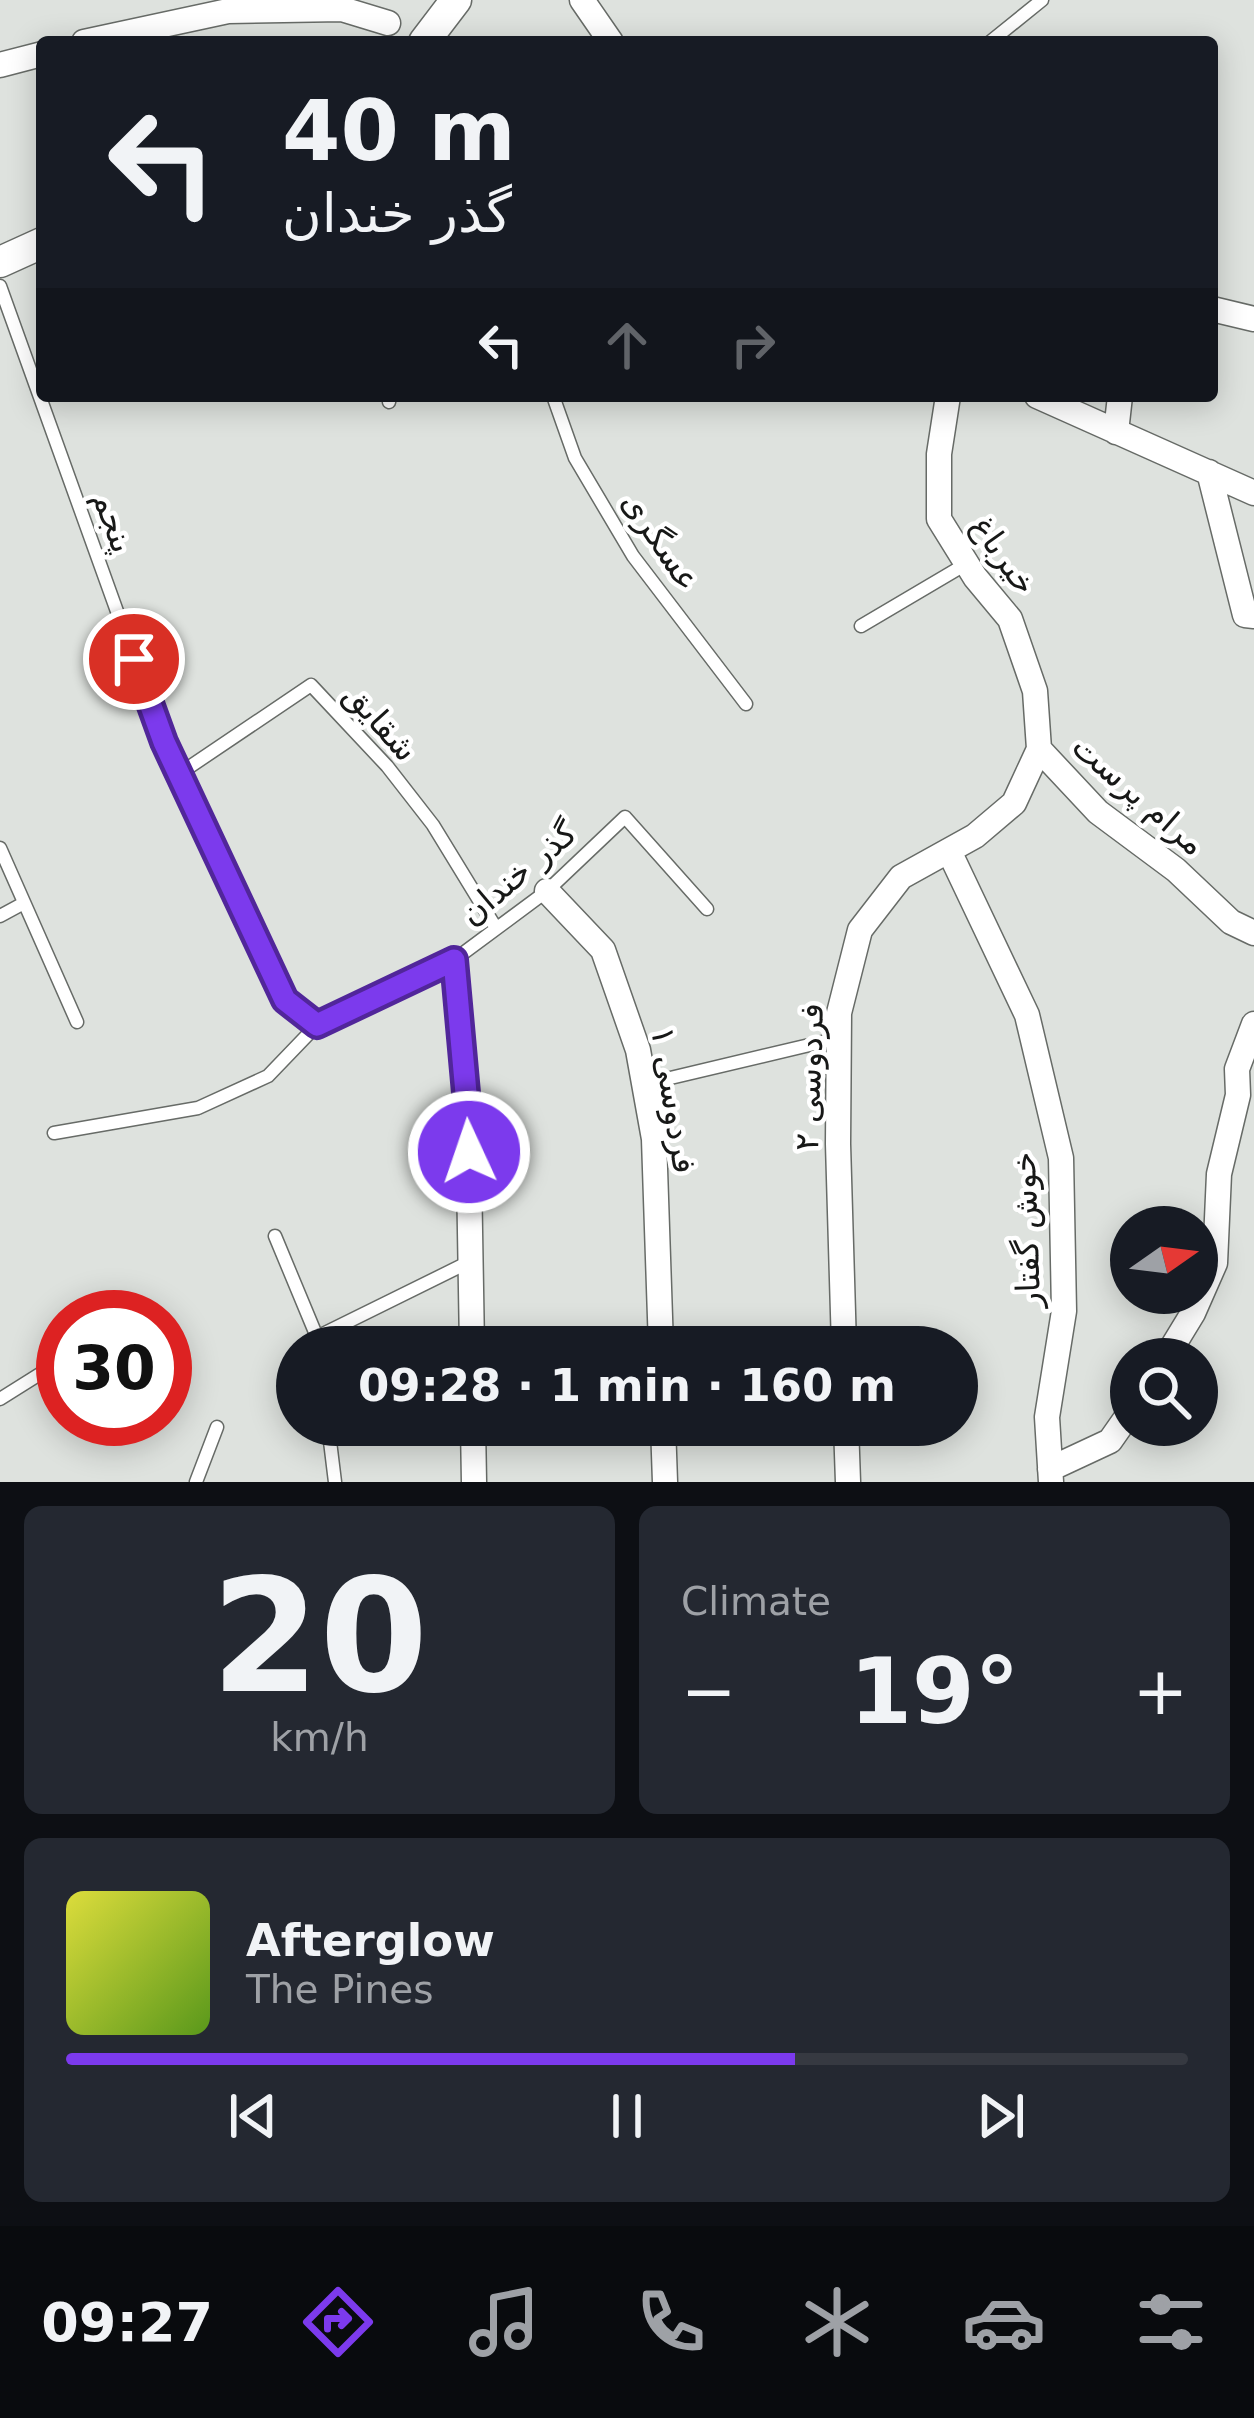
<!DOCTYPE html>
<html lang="en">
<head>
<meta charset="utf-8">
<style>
	:root { --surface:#171b24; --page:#242831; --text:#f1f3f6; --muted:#9ea1a6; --line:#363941; --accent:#7c3aed }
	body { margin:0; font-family:"DejaVu Sans",Cairo,sans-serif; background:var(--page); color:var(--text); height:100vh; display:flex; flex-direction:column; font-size:45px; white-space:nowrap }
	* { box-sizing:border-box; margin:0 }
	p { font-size:39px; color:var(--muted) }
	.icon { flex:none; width:66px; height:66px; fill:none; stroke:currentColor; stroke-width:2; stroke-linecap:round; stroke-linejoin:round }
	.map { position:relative; height:1482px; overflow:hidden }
	.details { display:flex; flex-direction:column; gap:24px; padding:24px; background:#0d0f14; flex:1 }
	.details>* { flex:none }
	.top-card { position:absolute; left:36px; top:36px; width:1182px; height:366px; border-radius:12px; box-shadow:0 6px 30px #0003; background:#171b24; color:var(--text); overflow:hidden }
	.needle { width:78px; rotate:76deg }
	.controls { position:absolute; left:1110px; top:1206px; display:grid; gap:24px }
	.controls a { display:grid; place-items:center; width:108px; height:108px; border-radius:50%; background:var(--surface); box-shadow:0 6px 30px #0003; font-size:60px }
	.speed { position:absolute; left:36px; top:1290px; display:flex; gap:24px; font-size:60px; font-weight:700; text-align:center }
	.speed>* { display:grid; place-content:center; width:156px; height:156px; border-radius:50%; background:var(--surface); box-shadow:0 6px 30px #0003; line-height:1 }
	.speed .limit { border:18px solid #d22; background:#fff; color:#111 }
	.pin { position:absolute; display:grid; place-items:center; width:102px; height:102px; color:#fff; margin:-51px; border:6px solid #fff; border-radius:50%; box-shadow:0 3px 12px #0007 }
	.me { position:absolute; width:132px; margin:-66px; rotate:357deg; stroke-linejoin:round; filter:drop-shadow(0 0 9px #0008) }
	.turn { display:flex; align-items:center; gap:42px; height:252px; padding:0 48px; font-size:54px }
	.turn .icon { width:156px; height:156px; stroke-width:2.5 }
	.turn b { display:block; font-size:84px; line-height:102px }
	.lanes { display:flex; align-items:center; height:114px; padding:0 48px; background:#0003; justify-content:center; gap:60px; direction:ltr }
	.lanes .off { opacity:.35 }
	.big { font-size:90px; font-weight:700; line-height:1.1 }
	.details .widget { flex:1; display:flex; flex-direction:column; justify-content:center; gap:18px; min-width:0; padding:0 42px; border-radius:18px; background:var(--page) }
	.details .dial { align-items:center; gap:0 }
	.dial b { font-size:156px; line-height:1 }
	.song { display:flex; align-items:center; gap:36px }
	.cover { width:144px; height:144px; border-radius:18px; background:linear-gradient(135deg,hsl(60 70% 55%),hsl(90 70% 35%)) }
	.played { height:12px; border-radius:6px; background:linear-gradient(90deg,var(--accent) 65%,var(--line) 65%) }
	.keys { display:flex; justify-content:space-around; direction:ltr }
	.heat { display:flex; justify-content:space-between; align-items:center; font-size:66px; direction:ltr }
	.details .tiles { flex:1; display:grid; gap:24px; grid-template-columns:1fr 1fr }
	.widget:last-child { grid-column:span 2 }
	.trip { position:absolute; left:276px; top:1326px; width:702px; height:120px; border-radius:60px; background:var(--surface); box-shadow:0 6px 30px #0003; font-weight:700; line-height:120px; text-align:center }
	.menu { display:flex; height:192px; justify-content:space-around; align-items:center; background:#090b0e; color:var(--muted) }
	.menu .icon { width:84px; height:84px }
	.menu .on { color:var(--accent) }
	.menu b { font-size:54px; color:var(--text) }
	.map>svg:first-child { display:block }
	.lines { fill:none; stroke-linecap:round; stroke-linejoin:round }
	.service-casing { stroke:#676b67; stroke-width:15 }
	.minor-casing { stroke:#676b67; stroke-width:27 }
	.tertiary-casing { stroke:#676b67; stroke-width:33 }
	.service { stroke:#fff; stroke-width:12 }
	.minor { stroke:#fff; stroke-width:24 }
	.tertiary { stroke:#fff; stroke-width:30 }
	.route-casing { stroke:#51269a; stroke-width:30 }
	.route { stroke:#7c3aed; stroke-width:21 }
	.labels { text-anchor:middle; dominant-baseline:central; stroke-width:9; stroke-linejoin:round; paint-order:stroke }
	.street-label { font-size:33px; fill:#171817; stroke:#fff }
</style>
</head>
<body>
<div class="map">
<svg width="1254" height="1482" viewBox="0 0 1254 1482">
	<rect width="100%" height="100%" fill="#dee2de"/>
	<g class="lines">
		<defs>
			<path id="service" d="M990 42 1042 0
				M0 286 164 742 285 1000 317 1025
				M553 396 575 458 633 556 746 704
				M389 402 390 396
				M861 626 966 564
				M179 774 311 685 387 766 433 825 496 928
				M0 848 77 1022
				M0 916 24 903
				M645 1084 839 1038
				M54 1133 198 1108 268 1076 317 1025 454 960 547 891 625 817 707 909
				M275 1236 317 1337 318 1347
				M317 1337 471 1261
				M0 1399 43 1372
				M328 1425 335 1482
				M196 1482 217 1427"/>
			<path id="minor" d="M582 0 611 42
				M84 42 228 11 342 9 388 23
				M0 65 42 54
				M1212 309 1254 319
				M1037 396 1254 493
				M1116 432 1120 396
				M1209 472 1245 615 1254 616
				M1039 749 1098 812 1176 870 1231 922 1254 933
				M949 851 1027 1015 1061 1158 1064 1311 1047 1417 1051 1482
				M547 891 603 950 638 1050 654 1139 661 1347
				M454 960 468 1115 472 1347
				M844 1347 838 1144 839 1013 860 930 901 877 975 836 1014 803 1039 749 1035 691 1010 619 975 577 939 519V454L948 396
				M1165 1359 1193 1313 1215 1263 1219 1174 1238 1095 1237 1069 1254 1024
				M473 1425 474 1482
				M663 1425 665 1482
				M846 1425 848 1482
				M1050 1469 1110 1441 1131 1411"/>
			<path id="tertiary" d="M424 42 456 0
				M0 262 42 243"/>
		</defs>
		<use href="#service" class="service-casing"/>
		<use href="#minor" class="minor-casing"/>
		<use href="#tertiary" class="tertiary-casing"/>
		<use href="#service" class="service"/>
		<use href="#minor" class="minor"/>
		<use href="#tertiary" class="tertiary"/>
	</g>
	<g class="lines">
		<defs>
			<path id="route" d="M134 659 164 742 285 1000 317 1025 454 960 468 1115 469 1152"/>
		</defs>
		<use href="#route" class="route-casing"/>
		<use href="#route" class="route"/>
	</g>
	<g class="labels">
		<g class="street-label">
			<text transform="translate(114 522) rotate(70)">پنجم</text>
			<text transform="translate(661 541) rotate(56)">عسگری</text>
			<text transform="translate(1004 555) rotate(55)">خیرباغ</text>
			<text transform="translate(381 722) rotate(48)">شقایق</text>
			<text transform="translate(1139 795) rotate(41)">مرام پرست</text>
			<text transform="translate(518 873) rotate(-40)">گذر خندان</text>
			<text transform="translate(809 1077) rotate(-88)">فردوسی ۲</text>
			<text transform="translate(674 1100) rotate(81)">فردوسی ۱</text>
			<text transform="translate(1026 1230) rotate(-92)">خوش گفتار</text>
		</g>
	</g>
</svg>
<div class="controls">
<a><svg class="needle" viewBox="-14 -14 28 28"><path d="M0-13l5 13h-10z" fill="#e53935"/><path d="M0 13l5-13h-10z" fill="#9ea1a6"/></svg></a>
<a><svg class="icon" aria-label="search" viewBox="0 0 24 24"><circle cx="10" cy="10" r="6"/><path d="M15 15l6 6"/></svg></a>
</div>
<div class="speed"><div class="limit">30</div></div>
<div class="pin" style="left:134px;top:659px;background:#d93025"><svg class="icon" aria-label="arrive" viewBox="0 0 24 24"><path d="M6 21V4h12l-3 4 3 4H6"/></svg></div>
<svg class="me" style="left:469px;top:1152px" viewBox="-20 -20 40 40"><circle r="17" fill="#7c3aed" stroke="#fff" stroke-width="3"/><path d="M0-11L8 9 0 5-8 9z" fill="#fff"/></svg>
<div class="trip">09:28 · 1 min · 160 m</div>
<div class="top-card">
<div class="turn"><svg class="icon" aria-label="left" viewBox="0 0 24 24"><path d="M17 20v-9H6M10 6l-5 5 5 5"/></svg><div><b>40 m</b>گذر خندان</div></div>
<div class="lanes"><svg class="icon" aria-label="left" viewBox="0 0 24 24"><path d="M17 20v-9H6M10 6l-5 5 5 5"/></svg><svg class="icon off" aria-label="ahead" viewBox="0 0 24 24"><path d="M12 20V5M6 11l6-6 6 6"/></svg><svg class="icon off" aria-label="right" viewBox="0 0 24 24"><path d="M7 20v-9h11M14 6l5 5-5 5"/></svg></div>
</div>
</div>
<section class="details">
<div class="tiles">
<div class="widget dial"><b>20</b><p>km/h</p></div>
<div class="widget"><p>Climate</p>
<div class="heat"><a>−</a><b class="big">19°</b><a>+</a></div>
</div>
<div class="widget">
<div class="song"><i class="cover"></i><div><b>Afterglow</b><p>The Pines</p></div></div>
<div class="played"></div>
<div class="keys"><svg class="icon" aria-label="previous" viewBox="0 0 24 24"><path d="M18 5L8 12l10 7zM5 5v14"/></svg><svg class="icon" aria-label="pause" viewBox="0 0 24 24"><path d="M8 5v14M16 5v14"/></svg><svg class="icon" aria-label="next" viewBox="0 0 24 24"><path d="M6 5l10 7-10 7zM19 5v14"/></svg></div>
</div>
</div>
</section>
<nav class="menu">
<b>09:27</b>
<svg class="icon on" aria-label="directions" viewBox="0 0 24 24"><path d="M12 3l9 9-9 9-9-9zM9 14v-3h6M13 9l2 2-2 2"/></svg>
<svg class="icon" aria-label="music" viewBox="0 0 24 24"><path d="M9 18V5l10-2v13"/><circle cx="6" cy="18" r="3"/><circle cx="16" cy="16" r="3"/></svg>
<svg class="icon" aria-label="phone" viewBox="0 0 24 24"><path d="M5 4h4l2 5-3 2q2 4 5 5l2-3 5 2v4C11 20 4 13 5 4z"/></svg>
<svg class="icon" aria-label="climate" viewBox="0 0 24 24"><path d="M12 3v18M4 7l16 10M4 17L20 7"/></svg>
<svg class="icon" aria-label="car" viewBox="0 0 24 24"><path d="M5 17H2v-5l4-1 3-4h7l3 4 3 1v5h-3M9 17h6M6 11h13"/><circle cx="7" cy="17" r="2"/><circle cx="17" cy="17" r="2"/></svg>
<svg class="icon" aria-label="filters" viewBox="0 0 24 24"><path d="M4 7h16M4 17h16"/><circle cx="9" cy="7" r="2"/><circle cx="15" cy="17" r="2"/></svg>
</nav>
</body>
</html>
